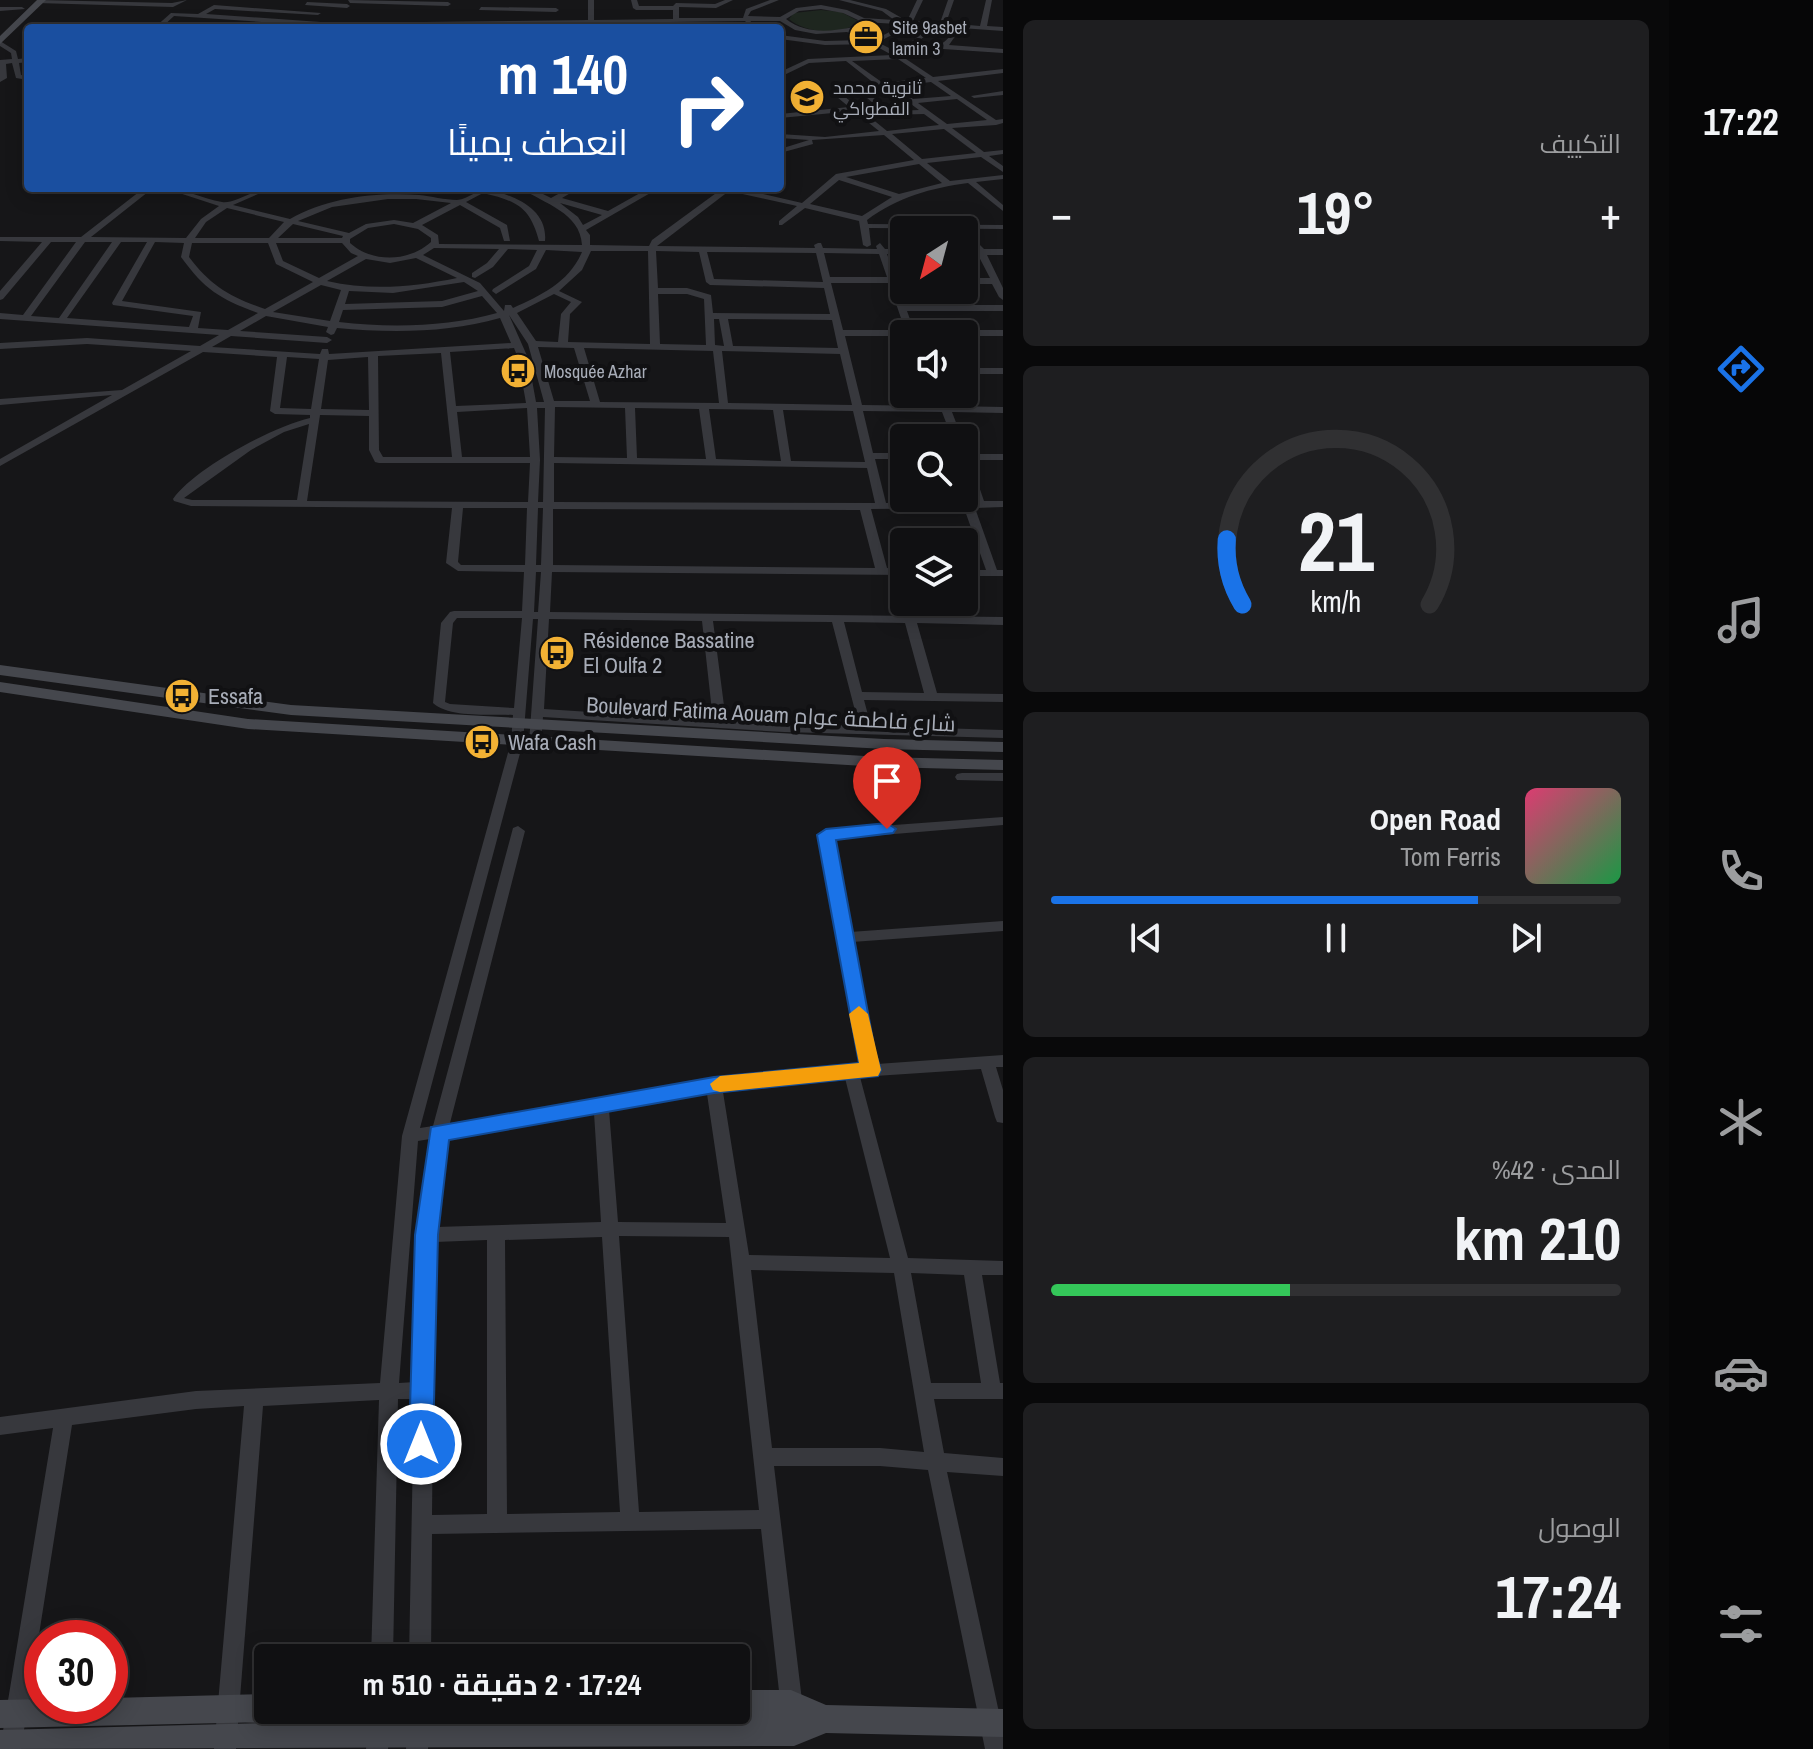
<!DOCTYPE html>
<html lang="ar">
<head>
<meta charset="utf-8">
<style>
	:root { --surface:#101012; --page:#1e1e20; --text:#f1f3f6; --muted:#9c9d9f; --line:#303032; --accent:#1a73e8 }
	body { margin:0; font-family:"Archivo Narrow",Cairo,sans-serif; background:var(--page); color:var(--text); direction:rtl; height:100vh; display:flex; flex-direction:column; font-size:30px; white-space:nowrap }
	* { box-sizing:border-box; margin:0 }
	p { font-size:26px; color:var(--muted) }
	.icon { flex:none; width:44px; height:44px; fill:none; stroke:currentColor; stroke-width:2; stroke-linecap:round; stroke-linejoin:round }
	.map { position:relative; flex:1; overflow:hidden; direction:ltr }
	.details { display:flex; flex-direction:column; gap:20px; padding:20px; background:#09090a; width:666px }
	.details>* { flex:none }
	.hud { position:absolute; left:24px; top:24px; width:760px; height:168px; border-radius:8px; box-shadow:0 4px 20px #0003,0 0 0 2px var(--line); direction:rtl; background:#1a4fa0; color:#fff; overflow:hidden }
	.needle { width:52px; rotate:216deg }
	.tools { position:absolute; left:890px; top:216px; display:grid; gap:16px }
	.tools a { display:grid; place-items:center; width:88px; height:88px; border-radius:8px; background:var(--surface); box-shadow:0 4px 20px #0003,0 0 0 2px var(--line); font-size:40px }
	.speed { position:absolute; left:24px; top:1620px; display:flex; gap:16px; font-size:40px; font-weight:700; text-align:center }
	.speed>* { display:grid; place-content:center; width:104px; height:104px; border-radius:50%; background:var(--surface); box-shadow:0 4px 20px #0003,0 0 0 2px var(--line); line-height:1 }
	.speed .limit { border:12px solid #d22; background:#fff; color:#111 }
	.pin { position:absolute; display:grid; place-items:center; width:68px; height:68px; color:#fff; margin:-82px -34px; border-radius:50% 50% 50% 0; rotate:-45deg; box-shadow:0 0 8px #0007 }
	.pin .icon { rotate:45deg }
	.me { position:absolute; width:88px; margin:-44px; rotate:0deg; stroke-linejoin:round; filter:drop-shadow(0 0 6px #0008) }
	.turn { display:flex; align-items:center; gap:28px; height:168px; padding:0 24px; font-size:36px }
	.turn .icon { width:104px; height:104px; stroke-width:2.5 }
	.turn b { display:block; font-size:56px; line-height:68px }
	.big { font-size:60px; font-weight:700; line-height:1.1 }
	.details .card { flex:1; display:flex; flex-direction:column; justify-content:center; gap:12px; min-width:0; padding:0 28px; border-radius:12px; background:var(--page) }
	.details .dial { align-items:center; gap:0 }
	.dial svg { height:208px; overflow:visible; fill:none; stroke:var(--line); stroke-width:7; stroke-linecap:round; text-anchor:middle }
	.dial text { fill:var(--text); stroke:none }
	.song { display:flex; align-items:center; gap:24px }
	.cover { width:96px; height:96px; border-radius:12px; background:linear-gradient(135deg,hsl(340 70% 55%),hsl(140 70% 35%)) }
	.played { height:8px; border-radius:4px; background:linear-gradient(90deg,var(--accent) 75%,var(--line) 75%) }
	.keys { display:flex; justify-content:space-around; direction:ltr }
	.heat { display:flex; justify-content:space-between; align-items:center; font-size:44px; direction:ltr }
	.charge { height:12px; border-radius:6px; background:linear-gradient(90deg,#34c759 42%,var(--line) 0) }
	.trip { position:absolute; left:254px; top:1644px; width:496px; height:80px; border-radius:8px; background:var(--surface); box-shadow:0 4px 20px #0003,0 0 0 2px var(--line); font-weight:700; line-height:80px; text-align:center; direction:rtl }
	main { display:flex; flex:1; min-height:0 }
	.tabs { display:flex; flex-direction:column; width:144px; justify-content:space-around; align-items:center; background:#060607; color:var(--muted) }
	.tabs .icon { width:56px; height:56px }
	.tabs .current { color:var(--accent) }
	.tabs b { font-size:36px; color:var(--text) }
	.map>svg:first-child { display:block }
	.green { fill:#1e261f }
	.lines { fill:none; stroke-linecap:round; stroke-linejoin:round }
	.street { fill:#37383d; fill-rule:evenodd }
	.secondary { fill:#45474d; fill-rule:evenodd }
	.route { fill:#1a73e8; stroke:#114b97; stroke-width:2 }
	.slow { fill:#f59e0b }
	.labels { text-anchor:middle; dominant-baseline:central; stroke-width:8; stroke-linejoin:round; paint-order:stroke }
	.far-poi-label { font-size:18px; fill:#a8adb8; stroke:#111113; text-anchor:start }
	.poi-label { font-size:22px; fill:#a8adb8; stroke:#111113; text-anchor:start }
	.street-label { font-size:22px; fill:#a8adb8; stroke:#111113 }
</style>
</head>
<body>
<main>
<nav class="tabs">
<b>17:22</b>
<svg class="icon current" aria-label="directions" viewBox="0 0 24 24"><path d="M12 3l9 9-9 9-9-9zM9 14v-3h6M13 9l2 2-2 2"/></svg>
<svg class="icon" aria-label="music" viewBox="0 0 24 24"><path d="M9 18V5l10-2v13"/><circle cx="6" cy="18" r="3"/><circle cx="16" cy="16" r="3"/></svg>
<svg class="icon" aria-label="phone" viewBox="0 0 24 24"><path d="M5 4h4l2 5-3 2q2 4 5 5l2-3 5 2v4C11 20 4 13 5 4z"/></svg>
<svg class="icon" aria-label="climate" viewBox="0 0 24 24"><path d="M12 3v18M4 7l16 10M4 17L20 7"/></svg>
<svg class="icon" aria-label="car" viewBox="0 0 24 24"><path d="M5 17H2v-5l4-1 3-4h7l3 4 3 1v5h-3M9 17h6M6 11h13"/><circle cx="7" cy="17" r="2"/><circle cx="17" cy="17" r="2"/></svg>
<svg class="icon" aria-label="filters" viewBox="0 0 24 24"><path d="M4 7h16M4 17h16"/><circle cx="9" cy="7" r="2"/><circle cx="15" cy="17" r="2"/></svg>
</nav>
<section class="details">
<div class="card"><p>التكييف</p>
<div class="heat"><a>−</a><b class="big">19°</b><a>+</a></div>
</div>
<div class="card dial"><svg viewBox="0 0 100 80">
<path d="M14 69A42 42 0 1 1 86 69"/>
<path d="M14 69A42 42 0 0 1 8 44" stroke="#1a73e8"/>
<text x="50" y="56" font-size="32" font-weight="700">21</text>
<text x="50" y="72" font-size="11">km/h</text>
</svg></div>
<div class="card">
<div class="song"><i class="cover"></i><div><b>Open Road</b><p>Tom Ferris</p></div></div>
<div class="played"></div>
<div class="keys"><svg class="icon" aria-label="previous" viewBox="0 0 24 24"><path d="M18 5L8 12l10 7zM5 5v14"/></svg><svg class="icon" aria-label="pause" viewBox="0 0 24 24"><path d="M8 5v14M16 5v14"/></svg><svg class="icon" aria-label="next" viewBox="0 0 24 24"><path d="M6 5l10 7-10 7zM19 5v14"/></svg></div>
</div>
<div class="card"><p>المدى · 42%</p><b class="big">210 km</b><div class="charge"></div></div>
<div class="card"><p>الوصول</p><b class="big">17:24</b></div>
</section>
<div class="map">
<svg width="1003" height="1749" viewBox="0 0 1003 1749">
	<rect width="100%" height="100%" fill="#161618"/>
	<path class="green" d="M821 10 841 12 858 21C844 37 804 33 789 19L794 13Z"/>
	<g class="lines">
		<path class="street" d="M39 0 172 3 187 0 173 7 37 3Z
			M348 0 448 2 451 4 448 6 350 3Z
			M588 0H594V20L673 19V10H636L633 8 631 0H637L639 6H673L676 3 715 4 725 0H733L716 8 679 7V18H743L746 9 770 0H779L751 11 748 16 780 17 796 8 821 5 847 10 864 18 894 20 882 11 839 0H850L886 9 907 21 917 0H923L913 21 940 23 948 0H954L946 23 980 26 986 0H992L987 26 1003 27V31L961 28 949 45 1003 49V53L943 49 912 58 910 55C929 50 946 47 955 28L931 26 928 34 914 44 911 42 923 32 925 26 903 25 900 31 882 40 880 37 895 29 897 24 864 22 854 30 891 49 933 77 1003 69V73L938 81 996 120 1003 119V123L996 125 952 128 984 152 1003 150V154L989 156 1003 166V172L981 157 927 163 950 181 1003 175V179L976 182 1003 205V211L968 183C931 188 898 197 867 220L868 224 1003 225V229L869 228 871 245 867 247 863 245 859 221 805 208 782 225H779V221L797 206 729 191 657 246 815 248 814 245 818 243H821L823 248 877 249 876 246 880 243 885 249H904V255L887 254 895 277H904V283H897L905 305H1003V311H907L914 330H1003V336H845L862 405 940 406 935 394H945L950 406 1003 407V413L952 412 962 438H952L942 412 863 411 873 453H904V459H875L886 503 974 501 964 473V454H1003V460H970L984 501H1003V507L975 508 997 570H1003V576H964V570H986L964 508 871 509 887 568 904 569V575L552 572 550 612 1003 617V625L917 623 937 693 1003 694V702L864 700 871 726 1003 730V738L784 732 543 717 541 743 535 747 529 743 538 619H533L523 742 420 1128 433 1126 513 828 518 826 525 831 450 1123 708 1082 714 1079 718 1080 776 1071 861 1065 856 1051 819 835 826 830 1003 817V825L834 839 850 932 1003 921V931L852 942 872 1051 877 1064 1003 1055V1067H996L1003 1090V1123L997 1122 995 1117 981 1069 860 1077 908 1258 1003 1261V1275H982L1000 1383H1003V1399H934L944 1453 1003 1458V1476L947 1472 1003 1731V1749H985L928 1470 880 1466H774L803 1709 800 1717 792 1720 784 1717 781 1709 761 1529 432 1534 431 1658H409L414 1399H398L393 1658H371L379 1400 263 1406 236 1749H214L244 1406 196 1409 72 1425 21 1749H0L53 1428 0 1435V1417L196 1391 380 1383 402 1136 511 742 513 715C491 714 449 718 433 703L441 623 450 612 454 611H522L524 572 458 571 446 563 452 508 191 506 174 501 173 499C195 468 272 427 310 418V415L275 414 270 411 277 357 203 352 0 466V459L112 395 0 405V399L122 390 191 351 87 344 0 349V343L87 338 200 346 219 335 0 319V313L23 315 76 242H51L3 299 0 300V291L42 242 0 241V237H81L144 188H153L91 237 186 238 201 219 219 206 164 188C185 188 202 199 222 202 235 204 255 188 272 188L233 205 290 219C328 197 377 192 419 195 431 196 445 200 457 200 469 199 478 188 492 188L490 190C516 196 548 210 545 241H539C530 207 517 201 483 193L466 202 507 225 510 241H504L500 228 460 205 422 225 438 235 439 244 582 245C580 212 544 204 521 188H531L551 198 569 188H579L562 198 608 211 649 188H659L586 230 590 235V245L649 246 652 240 723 188H738L802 203 836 174 914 160 884 135 812 140 813 144 780 153V149L809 140 780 138V134L825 137 879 131 854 111 780 118V114L849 107 831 92V90L875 84 846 61 809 63 780 77V72L808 59 892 55 872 44 825 45 780 39V35L825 41 864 40 847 32 816 34 795 30 780 21H751L749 25 745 21 594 23V28H588V24L335 27 174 16 161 28H154L171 13 198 14 214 5 321 13 318 15 215 9 206 14 335 23 588 20ZM821 9 843 13 858 20 853 27C830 32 805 34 786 19L799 11ZM898 59 926 78 883 83 852 61ZM931 82 951 96 913 99 896 86ZM888 87 919 110 892 111 871 96 866 97 887 115 924 114 939 125 887 131 839 92ZM957 99 987 120 947 124 918 103ZM944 129 976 153 922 159 892 134ZM919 164 942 183 899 194 846 177ZM839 180 892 197 862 216 810 204ZM388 199H416L451 203 413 223 394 220 366 224 349 233 298 221 332 207ZM560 203 602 215 583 225 578 217ZM227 208 284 222 269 238H195L206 222ZM293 224 343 236 342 238H278ZM394 224 418 229 431 238V242C409 262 372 263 350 243V239L368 228ZM85 242H112L59 318 31 316ZM121 242H147L112 303 113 305 193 316 189 327 67 318ZM155 242 184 243 181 257C205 290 220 299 258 313L228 330 198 328 201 312 122 301ZM192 243H268L276 264 313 282 265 309C230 297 211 286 189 257ZM276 243H342L351 253 358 256 319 278 283 261ZM434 248 499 249 487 263 472 273V277L475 278 493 267 508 249 537 250 529 266 493 289 492 291 496 294 536 269 546 250 582 252C569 282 542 295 513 308L511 305H505L504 311 480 283 423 255ZM591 251H648L650 344 568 342 570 314 582 302 559 291 582 270ZM656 251 699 252 706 282 710 285 824 288 830 314 713 313 711 295 687 288H658ZM707 252 816 253 823 282 714 279ZM824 253 879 254 887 277H830ZM416 258 457 278C413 287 371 291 327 281L366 259 390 263ZM464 282 478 291 442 301 345 304 349 291 393 293ZM831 283H889L905 330H843ZM321 285 341 290 330 321 273 312ZM554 294 571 302 561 314 558 342 536 341 517 313ZM658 294H687L704 299 706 345 660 344ZM482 296 497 313C447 327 390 328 339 322L343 310 442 307ZM509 315 528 344 544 402H536L528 358ZM266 316 328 327 326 332 331 335 334 334 337 328C390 333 448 333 500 318L511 343 329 354 328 349H322L320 354 212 347 231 336 327 343 332 340 327 337 240 331ZM714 319H719L724 346 715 345ZM728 319 832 320 838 348 733 346ZM538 347 574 348 590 401H554ZM514 348 518 358 526 403 456 406 450 352ZM584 348 713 351 719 403 600 402ZM722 351 840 354 852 405 728 403ZM441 353 452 457H383L379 450 378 356ZM287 357 319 359 311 409 280 408ZM368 357 369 410 321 409 328 360ZM555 407 625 408 627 458 554 457ZM527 408 530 457H462L457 412ZM537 408H545L543 502H538L540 460ZM635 408 699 409 706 459 637 458ZM709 409 773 410 781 461 716 459ZM783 410 853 411 865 462 791 461ZM320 415 369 416V450L375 462 379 463H530L528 502 307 501ZM309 424 297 500H192L184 498 251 450 284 432ZM554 463 867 468 875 503 554 502ZM463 508H527L525 565H461L458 562ZM538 508H543L541 565H536ZM553 509 860 510 875 568 553 565ZM536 572H541L538 612H534ZM457 618H522L514 708 450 704 445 702 453 623ZM549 619 702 621 713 720 544 709ZM713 621 832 622 859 726 726 721ZM844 622 905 623 924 693 862 692ZM845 1078 890 1258 749 1255 723 1092 776 1083ZM707 1094 726 1223 618 1222 609 1110ZM594 1113 601 1222 436 1227 447 1137ZM430 1139 417 1235 415 1382 399 1383 418 1141ZM619 1236 729 1237 759 1510 639 1512ZM602 1237 620 1512 507 1514 505 1240ZM487 1240V1514L432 1515 435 1242ZM751 1270 894 1273 924 1452 880 1448H772ZM911 1273 964 1275 981 1383H931Z
			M307 2 347 4 350 6 347 8 305 5Z
			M0 7H22L25 9 0 11Z
			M481 7 556 8 559 10 556 12 479 10Z
			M0 41 16 51 18 59 28 58V62L19 63 21 75 28 76V80L16 78 12 63 6 64 7 78 0 82V60L12 59 11 53 0 46Z
			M1003 91V95L974 98 971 96Z
			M979 244 984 249H1003V255H987L1003 288V300L999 297 992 284H964V278H990L978 255H964V249H976L975 247Z
			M964 368H1003V374H964Z
			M962 773H1003V781L957 780 955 777 957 774Z
			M369 1710H391L388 1749H366Z
			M408 1710H430L428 1749H406Z"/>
		<path class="secondary" d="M37 0H46L0 44V36Z
			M0 665 291 705 884 739 1003 742V752L884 749 291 715 0 675Z
			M0 682 248 719 881 757 1003 760V770L881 767 248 729 0 692Z
			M736 1690H791L826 1705 1003 1709V1737L826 1733 794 1746 0 1749V1730L419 1719 791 1718H736L726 1714 725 1710H736Z
			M268 1694V1710H281L278 1718 268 1722 0 1728V1700L42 1699V1706H110V1698Z"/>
	</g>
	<path class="route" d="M887 823 896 829 893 833 836 840 875 1051 881 1070 878 1076 714 1093 449 1140 438 1235 433 1444 430 1452 421 1455 412 1452 409 1444 415 1235 431 1127 714 1077 859 1063 817 835 826 829Z"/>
	<path class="slow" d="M859 1006 868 1014 881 1070 878 1076 720 1092 713 1090 710 1084 720 1076 859 1063 849 1014Z"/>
	<defs>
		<symbol id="office-disc" viewBox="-11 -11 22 22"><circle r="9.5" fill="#f2b134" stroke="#111113"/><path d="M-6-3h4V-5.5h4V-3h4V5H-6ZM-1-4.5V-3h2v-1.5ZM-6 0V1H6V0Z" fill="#111"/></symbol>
		<symbol id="school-disc" viewBox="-11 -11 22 22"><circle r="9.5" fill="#f2b134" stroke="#111113"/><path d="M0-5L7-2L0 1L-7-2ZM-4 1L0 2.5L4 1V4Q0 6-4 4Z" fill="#111"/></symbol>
		<symbol id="bus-disc" viewBox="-11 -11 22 22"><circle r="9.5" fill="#f2b134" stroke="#111113"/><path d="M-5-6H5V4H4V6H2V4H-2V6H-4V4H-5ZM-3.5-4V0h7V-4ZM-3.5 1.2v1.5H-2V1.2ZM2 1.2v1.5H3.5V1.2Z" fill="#111"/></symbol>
	</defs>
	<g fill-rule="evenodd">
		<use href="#office-disc" x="846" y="17" width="40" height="40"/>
		<use href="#school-disc" x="787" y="77" width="40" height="40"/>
		<use href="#bus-disc" x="498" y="351" width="40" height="40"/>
		<use href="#bus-disc" x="537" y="633" width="40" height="40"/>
		<use href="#bus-disc" x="162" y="676" width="40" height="40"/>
		<use href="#bus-disc" x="462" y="722" width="40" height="40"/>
	</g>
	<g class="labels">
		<g class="far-poi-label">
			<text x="892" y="27">Site 9asbet<tspan x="892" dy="21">lamin 3</tspan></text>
			<text x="833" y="87">ثانوية محمد<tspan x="833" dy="21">الفطواكي</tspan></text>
			<text x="544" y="371">Mosquée Azhar</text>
		</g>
		<g class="poi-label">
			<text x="583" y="640">Résidence Bassatine<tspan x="583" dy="25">El Oulfa 2</tspan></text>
			<text x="208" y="696">Essafa</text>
			<text x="508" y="742">Wafa Cash</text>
		</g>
		<g class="street-label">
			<text transform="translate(771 714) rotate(3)">Boulevard Fatima Aouam شارع فاطمة عوام</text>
		</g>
	</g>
</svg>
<div class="tools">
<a><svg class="needle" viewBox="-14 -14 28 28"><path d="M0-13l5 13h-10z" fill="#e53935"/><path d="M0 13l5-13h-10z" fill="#9c9d9f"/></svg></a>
<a><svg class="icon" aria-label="sound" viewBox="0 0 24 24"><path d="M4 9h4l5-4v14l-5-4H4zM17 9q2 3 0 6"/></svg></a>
<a><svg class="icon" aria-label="search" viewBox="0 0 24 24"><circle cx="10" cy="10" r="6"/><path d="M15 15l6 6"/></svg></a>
<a><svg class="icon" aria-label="layers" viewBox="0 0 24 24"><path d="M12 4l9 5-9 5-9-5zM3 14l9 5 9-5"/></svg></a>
</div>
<div class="speed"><div class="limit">30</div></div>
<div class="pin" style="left:887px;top:829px;background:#d93025"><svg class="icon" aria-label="arrive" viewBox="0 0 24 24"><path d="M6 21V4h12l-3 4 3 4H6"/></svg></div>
<svg class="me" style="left:421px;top:1444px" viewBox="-20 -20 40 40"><circle r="17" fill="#1a73e8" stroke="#fff" stroke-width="3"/><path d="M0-11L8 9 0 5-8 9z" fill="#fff"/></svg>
<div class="trip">17:24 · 2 دقيقة · 510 m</div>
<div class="hud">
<div class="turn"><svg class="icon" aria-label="right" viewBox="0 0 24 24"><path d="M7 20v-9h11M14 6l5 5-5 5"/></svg><div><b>140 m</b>انعطف يمينًا</div></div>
</div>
</div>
</main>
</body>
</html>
